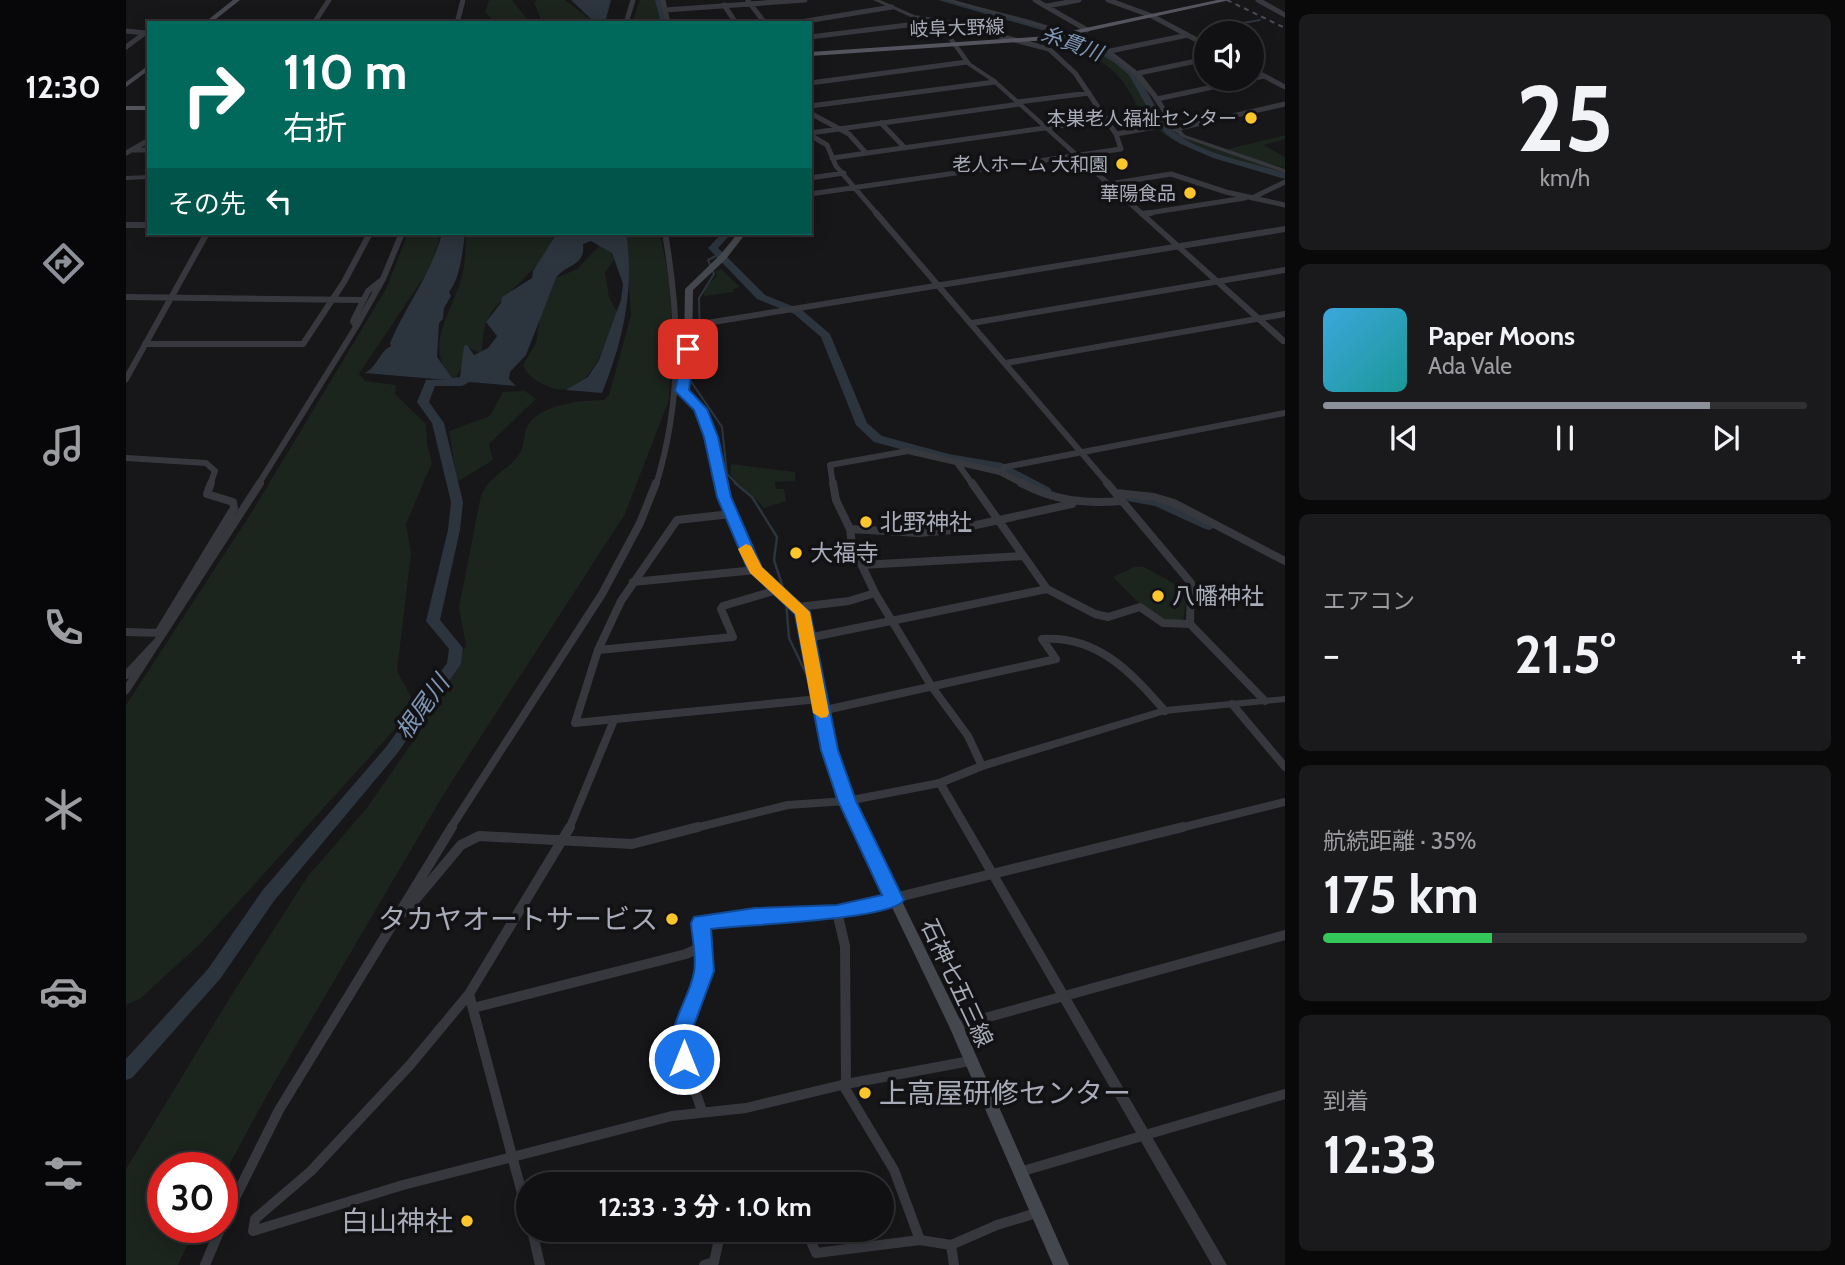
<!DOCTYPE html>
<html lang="ja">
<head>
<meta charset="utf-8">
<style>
	:root { --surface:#111013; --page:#1a191c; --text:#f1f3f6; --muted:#9c9da0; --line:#303033; --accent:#8c9099 }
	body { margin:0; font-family:Cabin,"Noto Sans JP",sans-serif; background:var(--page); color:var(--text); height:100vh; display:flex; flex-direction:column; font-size:26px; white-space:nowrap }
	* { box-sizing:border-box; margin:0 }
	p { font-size:23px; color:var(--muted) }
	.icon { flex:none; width:38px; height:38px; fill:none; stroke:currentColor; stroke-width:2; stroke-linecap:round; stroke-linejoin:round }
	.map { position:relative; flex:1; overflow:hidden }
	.side { display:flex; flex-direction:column; gap:14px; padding:14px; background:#09090a; width:560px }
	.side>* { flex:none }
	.banner { position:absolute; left:21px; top:21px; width:665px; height:214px; border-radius:0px; box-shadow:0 4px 18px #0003,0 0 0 2px var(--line); background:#00695c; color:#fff; overflow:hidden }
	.controls { position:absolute; left:1068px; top:21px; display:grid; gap:14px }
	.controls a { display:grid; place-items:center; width:70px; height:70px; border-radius:50%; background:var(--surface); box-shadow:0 4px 18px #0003,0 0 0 2px var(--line); font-size:35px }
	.speed { position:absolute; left:21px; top:1152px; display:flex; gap:14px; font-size:35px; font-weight:700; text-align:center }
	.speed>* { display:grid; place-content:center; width:91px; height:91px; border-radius:50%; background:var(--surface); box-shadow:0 4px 18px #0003,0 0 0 2px var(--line); line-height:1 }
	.speed .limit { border:10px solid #d22; background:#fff; color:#111 }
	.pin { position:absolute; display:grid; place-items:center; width:60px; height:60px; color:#fff; margin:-30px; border-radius:14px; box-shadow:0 4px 10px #0006 }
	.me { position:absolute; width:77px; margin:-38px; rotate:0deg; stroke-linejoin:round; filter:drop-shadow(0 0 5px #0008) }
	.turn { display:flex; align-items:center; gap:24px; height:147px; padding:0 21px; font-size:32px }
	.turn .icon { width:91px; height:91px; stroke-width:2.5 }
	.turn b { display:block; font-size:49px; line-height:60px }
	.then { display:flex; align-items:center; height:66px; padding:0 21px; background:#0003; gap:14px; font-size:26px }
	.big { font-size:52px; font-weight:700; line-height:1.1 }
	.side .card { flex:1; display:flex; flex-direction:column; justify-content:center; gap:10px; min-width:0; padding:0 24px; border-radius:10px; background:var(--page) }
	.side .dial { align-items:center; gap:0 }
	.dial b { font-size:91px; line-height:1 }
	.song { display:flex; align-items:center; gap:21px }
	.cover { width:84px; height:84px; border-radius:10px; background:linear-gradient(135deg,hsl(200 70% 55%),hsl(180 70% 35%)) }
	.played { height:7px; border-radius:4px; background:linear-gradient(90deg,var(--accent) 80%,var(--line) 80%) }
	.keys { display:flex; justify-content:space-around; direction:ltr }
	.heat { display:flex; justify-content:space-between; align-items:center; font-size:38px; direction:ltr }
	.charge { height:10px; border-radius:5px; background:linear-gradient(90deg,#34c759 35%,var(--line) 0) }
	.trip { position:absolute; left:390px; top:1172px; width:378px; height:70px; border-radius:35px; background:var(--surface); box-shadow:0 4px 18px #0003,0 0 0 2px var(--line); font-weight:700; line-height:70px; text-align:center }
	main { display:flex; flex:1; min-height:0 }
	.dock { display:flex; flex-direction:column; width:126px; justify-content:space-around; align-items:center; background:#070608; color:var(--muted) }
	.dock .icon { width:49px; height:49px }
	.dock .current { color:var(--accent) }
	.dock b { font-size:32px; color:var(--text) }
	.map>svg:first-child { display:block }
	.green { fill:#1c241e }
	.water { fill:#2c343d }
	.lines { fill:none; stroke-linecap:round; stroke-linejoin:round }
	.stream-far1 { stroke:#2c343d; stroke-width:2 }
	.stream { stroke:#2c343d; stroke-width:2.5 }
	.river { fill:#2c343d; fill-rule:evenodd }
	.minor-far3 { stroke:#37383e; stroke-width:5 }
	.minor-far2 { stroke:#37383e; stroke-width:6 }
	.minor-far1 { stroke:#37383e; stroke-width:8 }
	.minor { stroke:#37383e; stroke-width:10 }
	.tertiary { fill:#37383e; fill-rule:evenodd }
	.secondary { fill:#45474e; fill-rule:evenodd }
	.primary { fill:#53545d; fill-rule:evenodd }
	.rail { stroke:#4a4c53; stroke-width:2; stroke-dasharray:5 4.5; stroke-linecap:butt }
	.route { fill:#1a73e8; stroke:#114b97; stroke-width:2 }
	.slow { fill:#f59e0b }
	.poi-dot { fill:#fbc62b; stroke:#121114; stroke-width:2.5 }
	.labels { text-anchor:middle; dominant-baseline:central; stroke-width:7; stroke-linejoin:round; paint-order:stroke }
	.far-street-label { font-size:19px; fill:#a8acb9; stroke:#121114 }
	.far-poi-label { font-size:19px; fill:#a8acb9; stroke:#121114; text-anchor:end }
	.far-water-label { font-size:21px; font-style:italic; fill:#7d97b6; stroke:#121114 }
	.poi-label { font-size:23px; fill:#a8acb9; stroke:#121114; text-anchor:start }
	.street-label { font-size:23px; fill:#a8acb9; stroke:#121114 }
	.water-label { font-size:24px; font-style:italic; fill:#7d97b6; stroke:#121114 }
	.near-poi-label { font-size:28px; fill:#a8acb9; stroke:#121114; text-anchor:end }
</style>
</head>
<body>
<main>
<nav class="dock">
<b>12:30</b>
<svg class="icon current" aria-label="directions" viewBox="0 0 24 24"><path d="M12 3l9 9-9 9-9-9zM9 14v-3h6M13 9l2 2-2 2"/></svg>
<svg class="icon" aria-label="music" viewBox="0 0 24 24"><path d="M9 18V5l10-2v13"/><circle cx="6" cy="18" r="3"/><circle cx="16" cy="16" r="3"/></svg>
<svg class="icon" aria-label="phone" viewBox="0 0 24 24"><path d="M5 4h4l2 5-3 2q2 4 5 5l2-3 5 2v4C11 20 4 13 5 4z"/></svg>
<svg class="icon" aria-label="climate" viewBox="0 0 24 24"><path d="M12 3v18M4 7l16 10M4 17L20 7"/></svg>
<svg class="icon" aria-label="car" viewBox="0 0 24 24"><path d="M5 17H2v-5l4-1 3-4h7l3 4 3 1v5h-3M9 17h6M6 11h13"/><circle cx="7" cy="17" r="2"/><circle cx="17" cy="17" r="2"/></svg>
<svg class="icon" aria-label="filters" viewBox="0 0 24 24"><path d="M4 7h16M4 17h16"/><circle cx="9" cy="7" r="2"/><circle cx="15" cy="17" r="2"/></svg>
</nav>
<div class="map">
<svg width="1159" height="1265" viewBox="0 0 1159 1265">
	<rect width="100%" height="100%" fill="#171619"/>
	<path class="green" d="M363 0H386L404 23H370L359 12Z
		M411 0H439L469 23H416L408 2Z
		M514 0H533L538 23H506Z
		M943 36C964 41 994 55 1009 72 1026 94 1034 121 1056 138L1159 172V176C1117 164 1067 157 1032 130L1034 126 1020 127C998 70 983 62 928 40Z
		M1159 135V139L1138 145 1159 157V168L1098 150Z
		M282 233H315L306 265 233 374 239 381 270 385 269 394 300 424 301 444 306 463 280 524 285 553 271 671 290 706 76 942 15 998 0 1005V705L127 510 260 289Z
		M340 233H429C422 267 377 290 361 320 357 329 357 343 355 353L338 346 337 365 330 377 326 378C294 345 331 307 337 271 340 259 339 245 340 233Z
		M499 233H534L543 279 546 325 543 400 499 514 319 792 141 1095 96 1178V1167H37V1227H70L52 1265H0V1169L103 999 182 876 240 809 293 733 340 646 333 607 355 495C366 474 379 472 392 456 399 448 397 433 402 425 415 404 456 400 478 400L483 395 505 315Z
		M474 245 484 250 488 260 479 273 483 297 491 312C481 339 463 406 421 386 411 382 401 375 397 365L410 343 414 315 430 278 451 269Z
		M595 269 614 287 607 289 608 292 578 296 579 287 591 276 589 271Z
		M399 391 410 399 363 444 367 460 331 482 323 431 364 416 377 392Z
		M605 464 669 472V481L649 482 650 489H658L660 501 638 508C628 495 612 487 604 474Z
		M1008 567H1018L1062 591 1057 622 1030 620 987 577Z"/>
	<path class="water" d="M445 0H485L479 23H469Z
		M316 233H339C337 250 334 279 323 292L325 296 318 308 317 319 313 323 311 357 326 378 334 377 338 346 341 345 348 355 362 348 371 336 360 322 375 303 376 297 406 278 407 271 428 238V233H500C509 289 497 341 476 393L440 390 462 377 473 360 495 300 497 284 486 253 465 241 457 244C460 266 440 264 430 278L400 355 384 372 383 379 390 386 239 373C252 366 253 352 265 346L264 343C280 305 306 273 316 233Z"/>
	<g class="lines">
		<path class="stream-far1" d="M1117 23 1134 20
			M592 255 582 260 588 274 573 298 574 340 562 377 596 427 601 474 612 485"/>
		<path class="stream" d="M609 483 626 497 651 537 648 560 659 594
			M660 601 663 638 685 684
			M699 752 711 799"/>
		<path class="river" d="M529 0H537L543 23H535Z
			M812 0H825C883 15 946 26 996 60 1018 75 1023 101 1038 121 1062 153 1122 161 1159 173V179L1087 158 1053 143 1040 134 1030 123 1003 75 989 63 969 51 926 33Z
			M596 233H606L592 248 639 295 676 310 704 334 741 423 756 436 823 454 876 463 924 488 926 491 924 494H916L869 469 822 462 748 442 730 425 695 337 668 314 631 299 582 248Z
			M355 369 359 370V374L336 386H309L303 402 318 423 337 502 334 530 314 620 337 648 335 664 270 755 148 901 94 979 6 1078 0 1080V1059L82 969 136 891 260 747 321 663 323 649 300 621 322 530 325 502 306 423 291 402 300 380 334 379Z
			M1005 494 1036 500 1090 526 1084 530 1079 529 1029 506 1001 501 999 498 1001 495Z"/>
		<path class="minor-far3" d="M537 0 542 23
			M909 0 961 30
			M982 0 1026 16 1080 45
			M1132 0 1159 15
			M622 1 639 23
			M598 5 610 23
			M921 6 953 0
			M539 10 679 0
			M791 18 824 23 923 49 949 73 990 134
			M188 23 203 0
			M331 23 337 0
			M500 23 507 0
			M668 23 766 7
			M0 31 20 33
			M684 37 798 23
			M0 47 19 33
			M984 51 1062 35
			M1125 69 1159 87
			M1013 73 1080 59
			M684 83 841 62
			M1031 99 1138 76
			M892 102 963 93
			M684 106 869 82
			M684 113 723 134 740 153
			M755 123 779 148
			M1049 129 1159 104
			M684 133 894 104
			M684 135 701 145 710 166 751 214
			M8 150H23
			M0 153 23 140
			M706 158 983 119
			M684 178 718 173
			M983 184 1045 174 1100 192 1159 205
			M684 194 995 149 990 134 1046 124
			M1126 198 1159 182
			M1016 214 1119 198"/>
		<path class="minor-far2" d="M750 213 983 485
			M1016 214 1025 213
			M0 225H23
			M0 297 235 300
			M581 323 1159 229
			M846 323 1159 270
			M230 327 257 279 276 233
			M19 344H177L218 282 244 233
			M880 363 1159 314
			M0 379 81 233
			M0 458 80 463 89 471 84 485
			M832 464 847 485
			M874 472 879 467 1159 413
			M132 485 230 327 227 321 242 291 257 279
			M530 485C556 400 554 320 539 233
			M707 485 704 465 782 451 874 472 899 485"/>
		<path class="minor-far1" d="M707 483 710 500 724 529 726 545 749 593 806 687 842 736 856 766
			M846 483 921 589 969 614 982 617 1014 607 1037 623 1064 624
			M895 483C929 501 959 504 996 501
			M981 483 1065 583 1064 624 1139 701
			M990 493 1028 497 1048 503 1159 561
			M605 514 551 520 495 601 472 650 449 723 693 699
			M724 529 793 533 827 530 946 504
			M736 565 897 556
			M507 582 630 570
			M673 607 723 601 749 593
			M0 632 36 633
			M32 633 108 508 107 502 81 494 85 483
			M682 638 921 589
			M472 650 607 637 595 609 597 606 651 590
			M0 675 31 642
			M0 690 134 483
			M1106 704 1159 767
			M695 711 930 659 916 639C971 635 1005 672 1039 711
			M324 829 476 594 514 523 530 483
			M443 829 488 720
			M565 829 662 805 721 801 814 783
			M1050 829 1159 802"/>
		<path class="minor" d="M444 827 343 994 284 1065 185 1171 129 1219 127 1231 277 1185 546 1116 620 1108 720 1084 844 1061
			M279 912 335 845 353 836 506 844 572 827
			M711 912 719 946 720 1084
			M343 994 402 1216
			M347 1008 560 954 577 946
			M830 1026 1159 935
			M717 1085 768 1170 794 1240
			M576 1111 558 1059 556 1034 578 971 575 923 629 916 711 912 1057 827
			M897 1171 1159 1094
			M96 1224 153 1110 326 827
			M406 1230 414 1265
			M680 1230 690 1253 794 1240 825 1245 871 1225 914 1212
			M825 1245 828 1265
			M79 1265 95 1227
			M578 1265 588 1262 595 1230"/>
		<path class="tertiary" d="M747 0H754L793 17 826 37 845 63 869 79 1159 338V344H1156L865 81 841 65 822 39 789 19Z
			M819 0H828L946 33 984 50 1015 74 1032 96 1051 126 1059 135 1159 169V173L1055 137 1047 129 1027 98 1010 77 980 52 942 35Z
			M23 175V179L0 180V176Z
			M1159 696V702L1039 714 860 769 820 785 1101 1265H1086L809 783 810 780 852 763 1039 707Z"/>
		<path class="secondary" d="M107 0H114L85 23H78Z
			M23 65V70L0 87V82Z
			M612 233H620L600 259 567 290 566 349 560 390 578 409 590 437 603 497 634 569 681 612 706 736 727 801 837 1026 943 1265H927L823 1026 715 801 694 736 671 613 625 570 593 497 580 437 570 410 552 391 558 349 559 289 594 255Z"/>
		<path class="primary" d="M1091 0H1104L922 40 684 56V52L922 36Z
			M0 106H23V110H0Z"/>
		<path class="rail" d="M1101 0 1159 28"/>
	</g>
	<path class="route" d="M558 347 568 349 563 390 581 409 592 437 605 497 636 568 684 612 712 750 730 801 778 900C767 920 614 925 585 929L588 971 568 1025V1059L565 1065 558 1068 551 1065C534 1032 563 1003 568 972 571 957 566 938 565 923L568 917 629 908 711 905 756 895 712 801 695 750 669 614 622 570 591 497 578 437 568 410 549 391Z"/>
	<path class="slow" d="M620 544 625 546 636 567 684 612 703 713 701 717 695 718 687 713 669 614 624 573 612 549Z"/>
	<g class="poi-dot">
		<circle cx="1125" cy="118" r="7"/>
		<circle cx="996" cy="164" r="7"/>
		<circle cx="1064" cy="193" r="7"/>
		<circle cx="740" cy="522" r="7"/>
		<circle cx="670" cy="553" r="7"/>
		<circle cx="1032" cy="596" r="7"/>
		<circle cx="546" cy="919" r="7"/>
		<circle cx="739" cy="1093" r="7"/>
		<circle cx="341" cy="1221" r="7"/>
	</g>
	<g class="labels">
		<g class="far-street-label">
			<text transform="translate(831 28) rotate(-2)">岐阜大野線</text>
		</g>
		<g class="far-poi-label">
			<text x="1111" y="118">本巣老人福祉センター</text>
			<text x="982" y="164">老人ホーム 大和園</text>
			<text x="1050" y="193">華陽食品</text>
		</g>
		<g class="far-water-label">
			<text transform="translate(946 43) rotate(20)">糸貫川</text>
		</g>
		<g class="poi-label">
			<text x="754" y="522">北野神社</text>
			<text x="684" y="553">大福寺</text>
			<text x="1046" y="596">八幡神社</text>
		</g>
		<g class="street-label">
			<text transform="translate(831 983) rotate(65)">石神七五三線</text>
		</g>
		<g class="water-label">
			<text transform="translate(296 707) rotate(-54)">根尾川</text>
		</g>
		<g class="near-poi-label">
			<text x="532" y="919">タカヤオートサービス</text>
			<text x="753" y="1093" text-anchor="start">上高屋研修センター</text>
			<text x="327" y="1221">白山神社</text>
		</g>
	</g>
</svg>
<div class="controls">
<a><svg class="icon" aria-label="sound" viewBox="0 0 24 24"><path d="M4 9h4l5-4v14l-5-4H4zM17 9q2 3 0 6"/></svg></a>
</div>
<div class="speed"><div class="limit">30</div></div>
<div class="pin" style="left:562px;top:349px;background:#d93025"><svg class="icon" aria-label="arrive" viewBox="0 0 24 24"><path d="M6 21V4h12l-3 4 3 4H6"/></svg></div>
<svg class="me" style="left:558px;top:1059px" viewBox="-20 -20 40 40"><circle r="17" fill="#1a73e8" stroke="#fff" stroke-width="3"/><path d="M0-11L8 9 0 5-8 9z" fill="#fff"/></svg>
<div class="trip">12:33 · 3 分 · 1.0 km</div>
<div class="banner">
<div class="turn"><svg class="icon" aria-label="right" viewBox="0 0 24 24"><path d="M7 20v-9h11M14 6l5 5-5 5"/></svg><div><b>110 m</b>右折</div></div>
<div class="then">その先<svg class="icon" aria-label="left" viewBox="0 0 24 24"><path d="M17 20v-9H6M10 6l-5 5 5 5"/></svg></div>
</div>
</div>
<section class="side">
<div class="card dial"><b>25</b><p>km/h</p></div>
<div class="card">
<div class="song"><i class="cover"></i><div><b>Paper Moons</b><p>Ada Vale</p></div></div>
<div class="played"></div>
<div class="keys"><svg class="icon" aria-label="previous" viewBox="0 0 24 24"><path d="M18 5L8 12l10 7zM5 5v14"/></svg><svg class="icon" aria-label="pause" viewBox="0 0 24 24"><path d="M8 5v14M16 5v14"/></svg><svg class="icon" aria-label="next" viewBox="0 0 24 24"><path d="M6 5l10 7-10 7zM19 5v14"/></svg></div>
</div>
<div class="card"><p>エアコン</p>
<div class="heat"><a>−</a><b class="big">21.5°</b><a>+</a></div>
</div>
<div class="card"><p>航続距離 · 35%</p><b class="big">175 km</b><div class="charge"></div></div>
<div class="card"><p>到着</p><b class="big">12:33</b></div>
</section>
</main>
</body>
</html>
